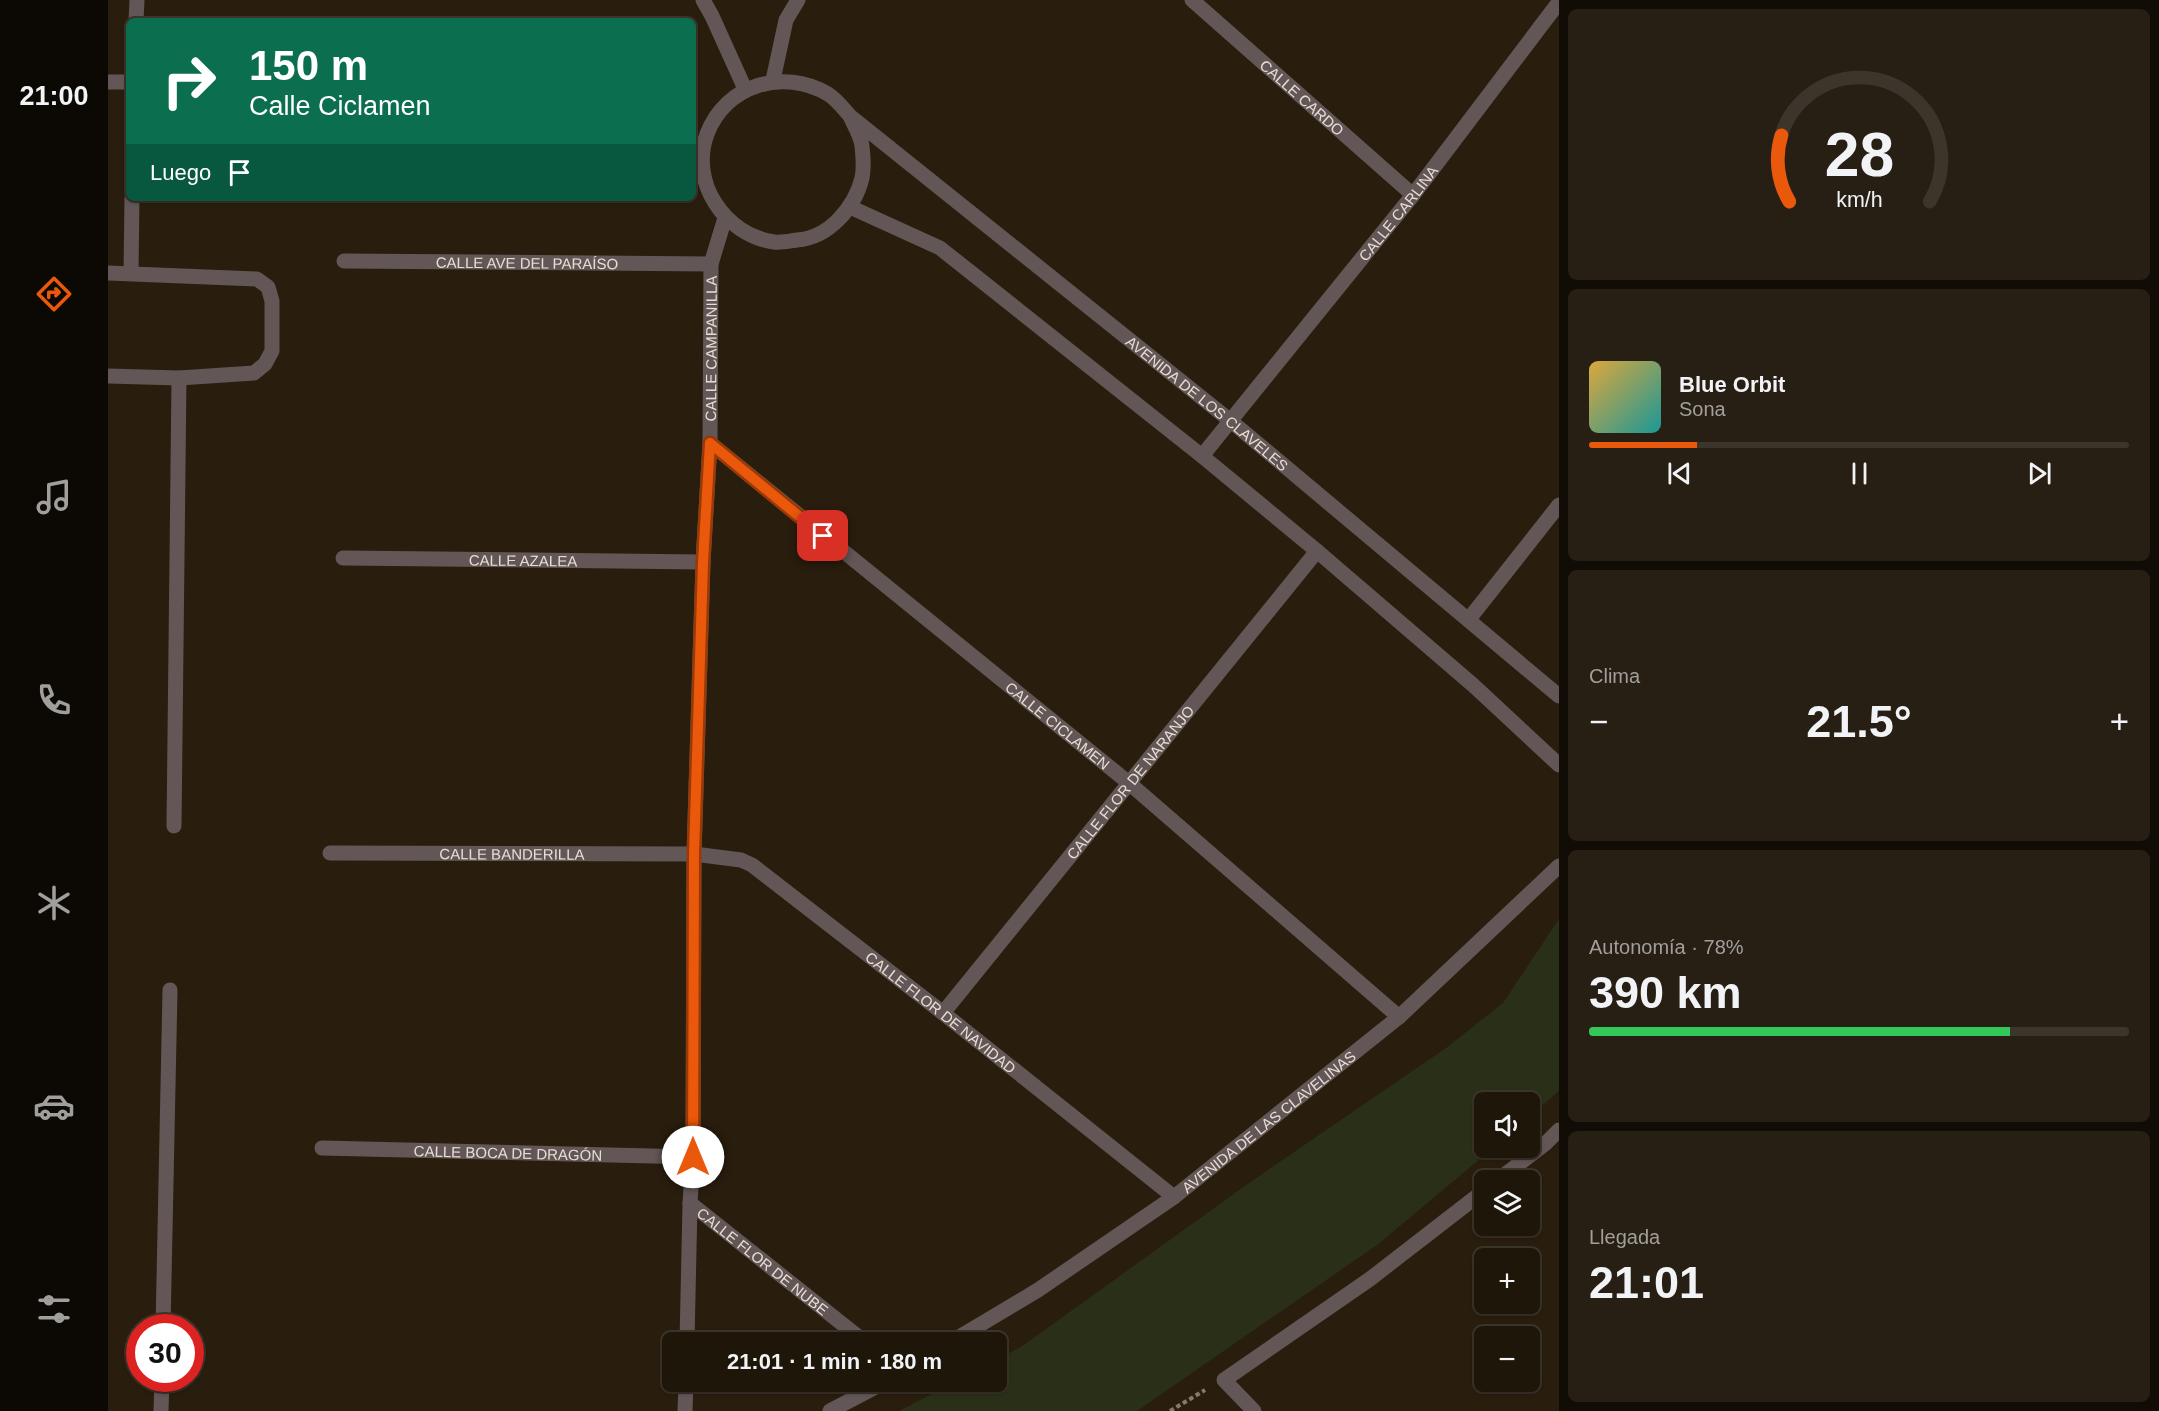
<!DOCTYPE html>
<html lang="es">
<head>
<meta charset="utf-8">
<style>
	:root { --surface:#1f160a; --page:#271f13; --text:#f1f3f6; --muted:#a19f9c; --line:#3c352b; --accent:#ea580c }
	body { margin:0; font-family:Helvetica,sans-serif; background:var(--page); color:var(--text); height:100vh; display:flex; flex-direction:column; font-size:22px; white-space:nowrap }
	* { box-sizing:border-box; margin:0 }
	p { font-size:20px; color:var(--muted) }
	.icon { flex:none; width:33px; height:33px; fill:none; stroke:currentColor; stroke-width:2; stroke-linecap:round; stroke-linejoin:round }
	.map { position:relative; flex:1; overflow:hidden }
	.panel { display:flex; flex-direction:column; gap:9px; padding:9px; background:#110c06; width:600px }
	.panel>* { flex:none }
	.hud { position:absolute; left:18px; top:18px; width:570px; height:183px; border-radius:9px; box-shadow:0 2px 4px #0004,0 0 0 2px var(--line); background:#0b6e4f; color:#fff; overflow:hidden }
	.fabs { position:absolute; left:1366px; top:1092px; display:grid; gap:12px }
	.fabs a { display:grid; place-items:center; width:66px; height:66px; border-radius:9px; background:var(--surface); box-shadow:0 2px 4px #0004,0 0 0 2px var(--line); font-size:30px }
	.speed { position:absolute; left:18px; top:1314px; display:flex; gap:12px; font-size:30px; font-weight:700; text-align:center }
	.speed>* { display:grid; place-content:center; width:78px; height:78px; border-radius:50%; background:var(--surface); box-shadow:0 2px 4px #0004,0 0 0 2px var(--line); line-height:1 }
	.speed .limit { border:9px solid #d22; background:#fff; color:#111 }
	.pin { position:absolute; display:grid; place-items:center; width:51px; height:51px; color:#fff; margin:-26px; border-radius:12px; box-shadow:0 3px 9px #0006 }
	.me { position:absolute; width:66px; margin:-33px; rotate:0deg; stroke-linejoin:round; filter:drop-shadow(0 0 4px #0008) }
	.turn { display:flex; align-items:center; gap:21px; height:126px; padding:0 24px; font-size:27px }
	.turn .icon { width:78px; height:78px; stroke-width:2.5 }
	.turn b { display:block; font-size:42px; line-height:51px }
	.then { display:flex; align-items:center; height:57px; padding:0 24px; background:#0003; gap:12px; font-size:22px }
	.big { font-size:45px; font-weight:600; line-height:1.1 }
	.panel .tile { flex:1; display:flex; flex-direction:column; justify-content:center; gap:9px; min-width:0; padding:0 21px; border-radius:9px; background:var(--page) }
	.panel .dial { align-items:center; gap:0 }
	.dial svg { height:156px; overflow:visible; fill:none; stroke:var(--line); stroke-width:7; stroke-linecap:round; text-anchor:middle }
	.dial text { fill:var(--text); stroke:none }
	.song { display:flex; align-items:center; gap:18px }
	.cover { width:72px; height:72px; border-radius:9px; background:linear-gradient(135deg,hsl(40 70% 55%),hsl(180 70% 35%)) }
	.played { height:6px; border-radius:3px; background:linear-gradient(90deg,var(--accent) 20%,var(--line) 20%) }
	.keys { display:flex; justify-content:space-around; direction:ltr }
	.heat { display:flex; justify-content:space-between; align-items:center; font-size:33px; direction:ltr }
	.charge { height:9px; border-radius:4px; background:linear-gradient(90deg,#34c759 78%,var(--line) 0) }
	.trip { position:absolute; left:554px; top:1332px; width:345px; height:60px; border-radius:9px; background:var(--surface); box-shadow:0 2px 4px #0004,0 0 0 2px var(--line); font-weight:600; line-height:60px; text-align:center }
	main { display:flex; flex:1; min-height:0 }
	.dock { display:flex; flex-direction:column; width:108px; justify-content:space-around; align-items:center; background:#0c0904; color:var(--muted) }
	.dock .icon { width:42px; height:42px }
	.dock .selected { color:var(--accent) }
	.dock b { font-size:27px; color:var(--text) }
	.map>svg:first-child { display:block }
	.green { fill:#2a3017 }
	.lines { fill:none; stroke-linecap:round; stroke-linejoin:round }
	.path { stroke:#847a6d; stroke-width:4; stroke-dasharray:4.5 3; stroke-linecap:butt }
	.minor { stroke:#625756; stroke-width:15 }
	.route-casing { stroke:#983908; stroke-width:15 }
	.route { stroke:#ea580c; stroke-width:10 }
	.labels { text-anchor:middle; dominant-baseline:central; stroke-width:6; stroke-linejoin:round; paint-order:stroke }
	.street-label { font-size:15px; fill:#e6ded4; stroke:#291d0d }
</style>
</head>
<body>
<main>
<nav class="dock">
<b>21:00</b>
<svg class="icon selected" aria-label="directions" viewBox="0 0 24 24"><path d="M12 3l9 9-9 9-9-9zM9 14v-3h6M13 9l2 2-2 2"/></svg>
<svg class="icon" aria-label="music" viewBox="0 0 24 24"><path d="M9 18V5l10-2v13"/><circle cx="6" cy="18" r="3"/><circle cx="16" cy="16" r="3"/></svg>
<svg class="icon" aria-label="phone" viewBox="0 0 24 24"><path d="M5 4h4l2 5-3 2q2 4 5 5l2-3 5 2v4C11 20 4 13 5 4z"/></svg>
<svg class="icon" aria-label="climate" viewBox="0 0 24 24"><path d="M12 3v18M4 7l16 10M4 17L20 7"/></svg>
<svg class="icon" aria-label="car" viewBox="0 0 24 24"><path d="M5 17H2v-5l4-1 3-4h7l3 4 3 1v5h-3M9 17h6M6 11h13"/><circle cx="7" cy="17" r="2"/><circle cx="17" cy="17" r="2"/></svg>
<svg class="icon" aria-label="filters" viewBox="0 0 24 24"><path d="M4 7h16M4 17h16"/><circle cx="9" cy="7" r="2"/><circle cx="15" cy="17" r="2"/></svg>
</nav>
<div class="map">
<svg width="1451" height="1411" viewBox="0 0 1451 1411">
	<rect width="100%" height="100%" fill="#291d0d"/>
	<path class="green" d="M1451 919V1091L1422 1116V1102H1377V1148H1385L1269 1245 1029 1411H791L847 1382H888V1360L913 1347 1141 1183 1338 1048 1395 1003Z"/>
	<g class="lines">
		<path class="path" d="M1062 1411 1097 1390"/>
		<g class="minor">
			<path d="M595 0 604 16 637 89"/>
			<path id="s1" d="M1084 0 1305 195"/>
			<path d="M28 21 29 0"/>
			<path d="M665 80 678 20 690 0"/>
			<path d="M0 82H21"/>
			<path id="s2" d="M742 116C746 125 753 136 754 146 755 155 756 169 754 178 747 207 721 238 689 240 682 241 673 243 666 242 617 235 581 182 599 134 618 84 676 68 720 94 728 99 736 109 742 116L1124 422 1451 696"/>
			<path d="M742 207 832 248 1094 456 1209 551 1365 685 1451 765"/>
			<path id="s3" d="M236 261 603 264"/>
			<path d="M0 273 149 279 160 287 164 301V351L157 364 146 373 71 378 0 376"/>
			<path d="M23 273 24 198"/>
			<path id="s4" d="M602 443 1021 783 1291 1017"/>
			<path id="s5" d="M1094 456 1305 195 1451 2"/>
			<path id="s6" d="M235 558 595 562"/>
			<path d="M1361 619 1451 505"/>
			<path d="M66 826 71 378"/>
			<path id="s7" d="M222 853 586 854 633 860 644 865 835 1013 1066 1197"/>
			<path id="s8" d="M835 1013 1209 551"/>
			<path id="s9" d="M214 1148 585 1157"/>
			<path d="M1390 1180 1438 1143 1451 1130"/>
			<path id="s10" d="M582 1203 757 1342"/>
			<path d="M55 1328 62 990"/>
			<path id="s11" d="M579 1342 582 1203 585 1157 586 854 595 562 602 443 603 264 617 218"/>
			<path id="s12" d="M843 1342 930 1290 1066 1197 1291 1017 1451 866"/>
			<path d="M53 1411 54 1378"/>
			<path d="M577 1411 578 1382"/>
			<path d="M722 1411 777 1382"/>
			<path d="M1146 1411 1116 1380 1262 1279 1377 1190"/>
		</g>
	</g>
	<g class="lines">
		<defs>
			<path id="route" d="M585 1157 586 854 595 562 602 443 715 536"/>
		</defs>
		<use href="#route" class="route-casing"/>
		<use href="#route" class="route"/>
	</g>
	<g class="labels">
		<g class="street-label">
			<text stroke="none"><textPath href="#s1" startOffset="147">CALLE CARDO</textPath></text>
			<text stroke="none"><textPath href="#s5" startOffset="312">CALLE CARLINA</textPath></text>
			<text stroke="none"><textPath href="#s3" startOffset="183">CALLE AVE DEL PARAÍSO</textPath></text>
			<text stroke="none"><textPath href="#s11" startOffset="994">CALLE CAMPANILLA</textPath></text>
			<text stroke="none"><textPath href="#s2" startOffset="963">AVENIDA DE LOS CLAVELES</textPath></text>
			<text stroke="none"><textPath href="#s6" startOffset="180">CALLE AZALEA</textPath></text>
			<text stroke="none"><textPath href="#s4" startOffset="448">CALLE CICLAMEN</textPath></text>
			<text stroke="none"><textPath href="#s8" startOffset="297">CALLE FLOR DE NARANJO</textPath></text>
			<text stroke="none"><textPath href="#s7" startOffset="182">CALLE BANDERILLA</textPath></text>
			<text stroke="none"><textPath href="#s7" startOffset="663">CALLE FLOR DE NAVIDAD</textPath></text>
			<text stroke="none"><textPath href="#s12" startOffset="387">AVENIDA DE LAS CLAVELINAS</textPath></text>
			<text stroke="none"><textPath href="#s9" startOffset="186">CALLE BOCA DE DRAGÓN</textPath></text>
			<text stroke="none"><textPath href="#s10" startOffset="93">CALLE FLOR DE NUBE</textPath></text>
		</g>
	</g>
</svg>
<div class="fabs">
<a><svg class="icon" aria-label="sound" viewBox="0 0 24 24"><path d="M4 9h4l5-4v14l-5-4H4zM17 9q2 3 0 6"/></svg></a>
<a><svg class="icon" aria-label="layers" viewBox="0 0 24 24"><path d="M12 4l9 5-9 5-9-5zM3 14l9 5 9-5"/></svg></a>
<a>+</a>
<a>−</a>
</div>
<div class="speed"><div class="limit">30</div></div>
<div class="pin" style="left:715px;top:536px;background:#d93025"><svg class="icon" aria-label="arrive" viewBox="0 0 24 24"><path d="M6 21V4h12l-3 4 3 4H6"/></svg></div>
<svg class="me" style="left:585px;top:1157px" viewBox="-20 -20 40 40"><circle r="19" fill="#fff"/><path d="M0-13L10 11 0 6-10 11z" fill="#ea580c"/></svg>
<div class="trip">21:01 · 1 min · 180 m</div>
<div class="hud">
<div class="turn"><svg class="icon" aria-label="right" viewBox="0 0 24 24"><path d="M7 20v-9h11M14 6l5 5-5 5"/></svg><div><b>150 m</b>Calle Ciclamen</div></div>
<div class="then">Luego<svg class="icon" aria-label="arrive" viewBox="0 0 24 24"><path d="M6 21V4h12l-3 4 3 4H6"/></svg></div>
</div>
</div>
<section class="panel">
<div class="tile dial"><svg viewBox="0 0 100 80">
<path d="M14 69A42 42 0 1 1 86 69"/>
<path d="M14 69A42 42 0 0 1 10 35" stroke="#ea580c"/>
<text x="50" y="56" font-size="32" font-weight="700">28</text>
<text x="50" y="72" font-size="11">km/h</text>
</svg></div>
<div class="tile">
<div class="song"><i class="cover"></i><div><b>Blue Orbit</b><p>Sona</p></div></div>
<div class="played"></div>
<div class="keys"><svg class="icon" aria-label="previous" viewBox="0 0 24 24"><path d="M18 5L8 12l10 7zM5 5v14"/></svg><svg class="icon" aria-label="pause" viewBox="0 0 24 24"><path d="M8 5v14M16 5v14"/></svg><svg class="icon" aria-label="next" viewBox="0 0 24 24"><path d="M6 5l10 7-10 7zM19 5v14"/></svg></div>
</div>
<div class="tile"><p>Clima</p>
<div class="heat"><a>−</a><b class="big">21.5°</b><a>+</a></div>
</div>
<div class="tile"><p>Autonomía · 78%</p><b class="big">390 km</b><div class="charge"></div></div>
<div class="tile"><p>Llegada</p><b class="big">21:01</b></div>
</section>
</main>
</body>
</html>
